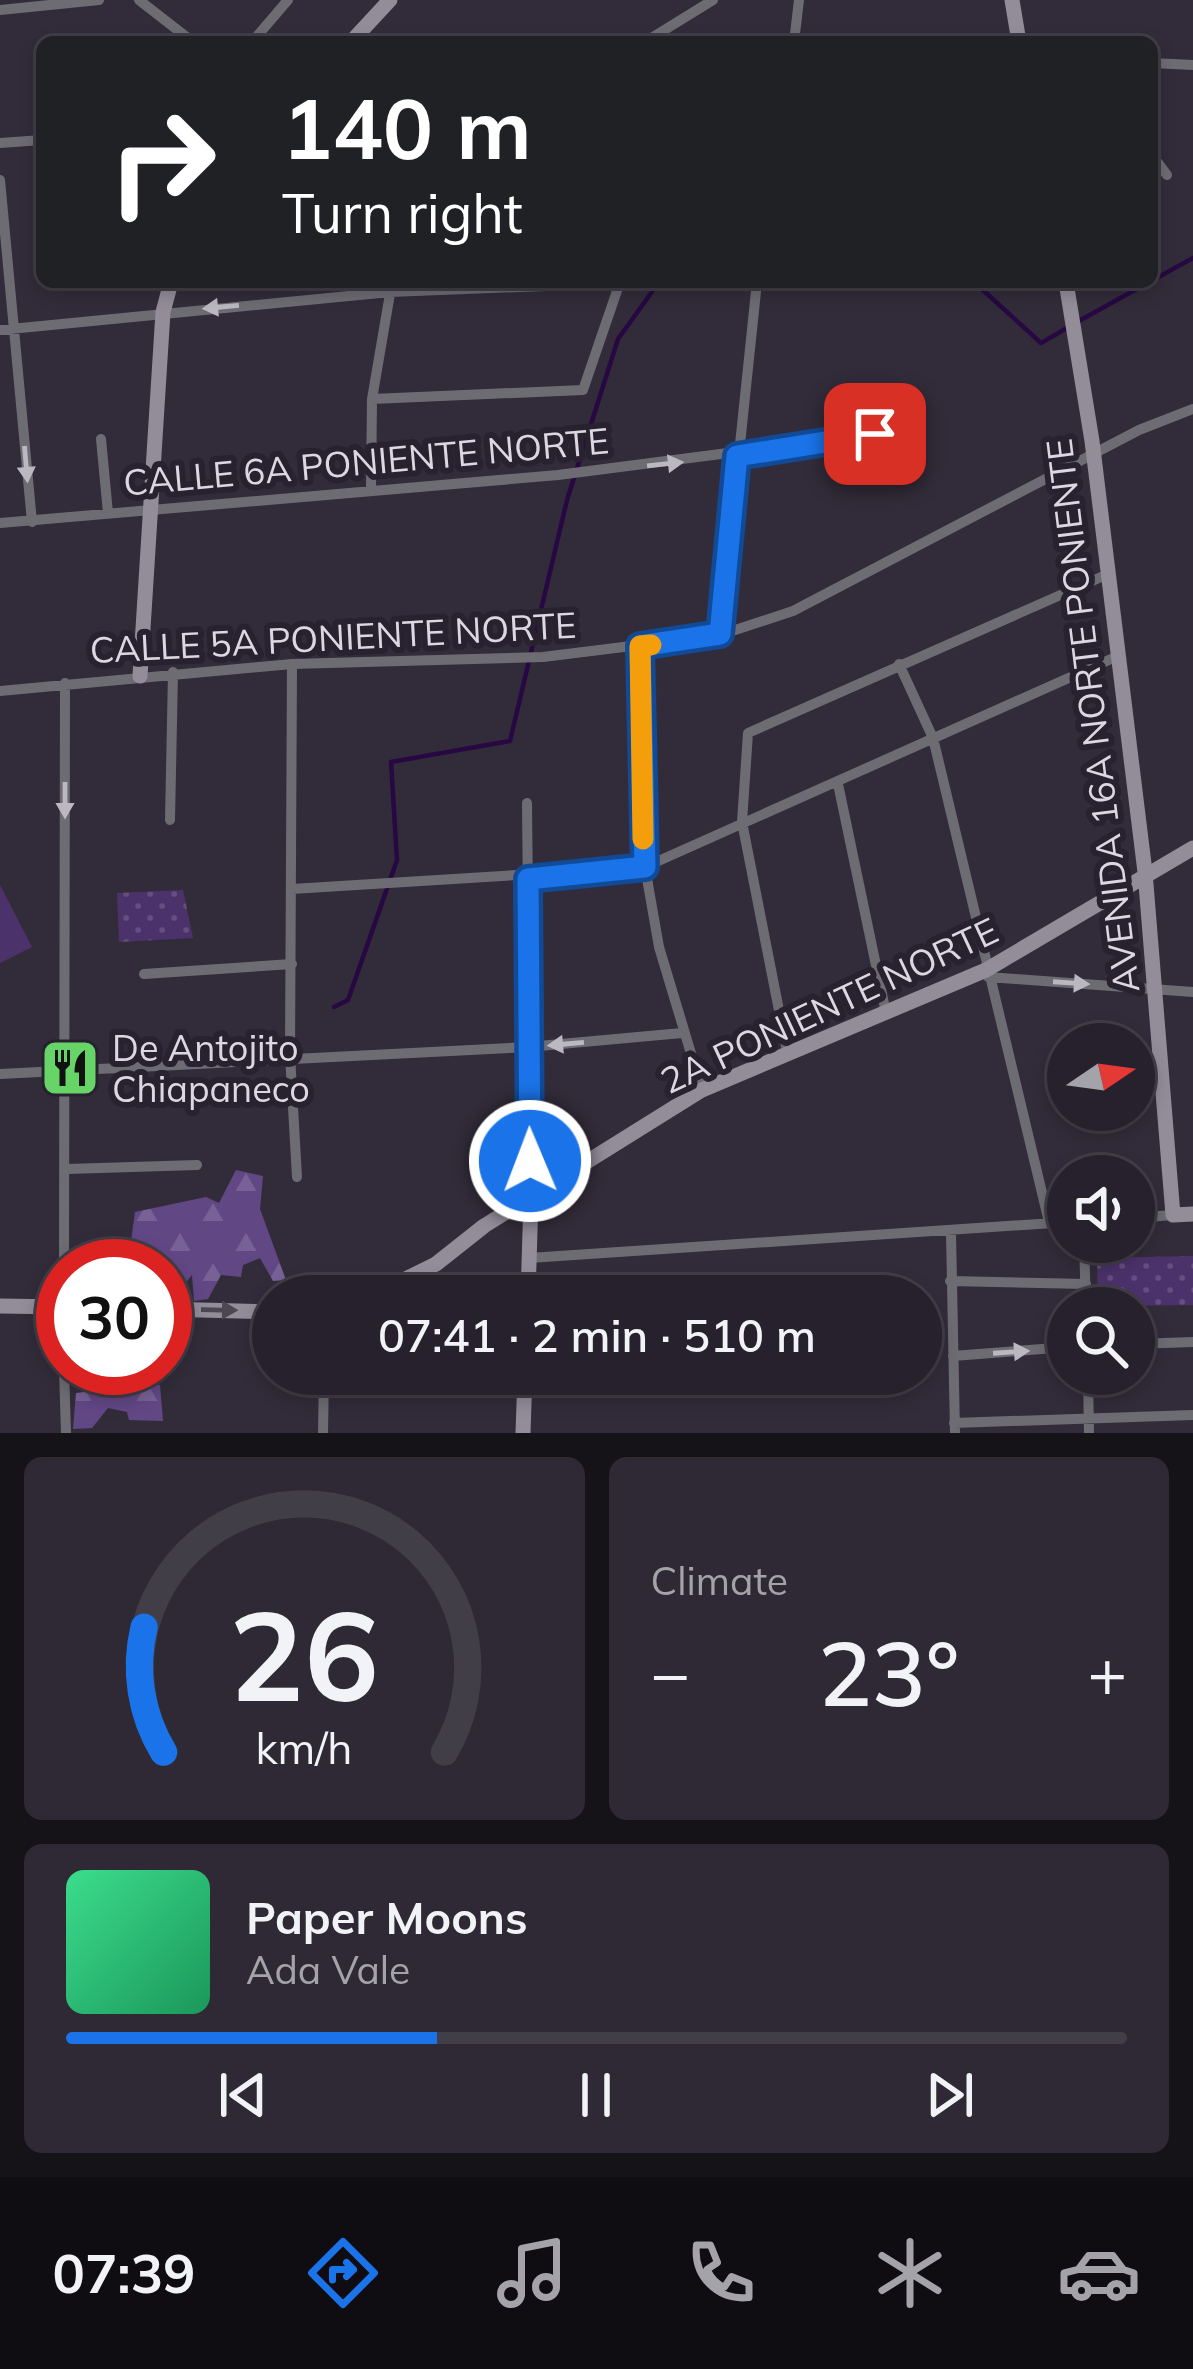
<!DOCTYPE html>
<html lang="en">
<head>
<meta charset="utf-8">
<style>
	:root { --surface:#26212c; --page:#2e2934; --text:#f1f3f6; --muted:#a4a3a9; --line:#423e48; --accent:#1a73e8 }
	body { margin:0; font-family:Mulish,sans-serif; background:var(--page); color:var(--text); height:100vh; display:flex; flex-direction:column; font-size:45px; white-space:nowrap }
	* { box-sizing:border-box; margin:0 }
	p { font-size:39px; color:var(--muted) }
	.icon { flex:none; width:66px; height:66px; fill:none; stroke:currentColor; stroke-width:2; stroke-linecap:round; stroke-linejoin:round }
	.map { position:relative; height:1433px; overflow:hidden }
	.side { display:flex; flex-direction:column; gap:24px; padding:24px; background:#151218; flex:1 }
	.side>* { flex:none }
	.top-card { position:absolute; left:36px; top:36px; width:1122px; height:252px; border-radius:18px; box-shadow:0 6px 18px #0003,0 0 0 3px var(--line); background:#202124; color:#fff; overflow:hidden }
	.needle { width:78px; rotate:77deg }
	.buttons { position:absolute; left:1047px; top:1023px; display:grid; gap:24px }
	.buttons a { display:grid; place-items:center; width:108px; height:108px; border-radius:50%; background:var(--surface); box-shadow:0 6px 18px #0003,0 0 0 3px var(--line); font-size:60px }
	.speed { position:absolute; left:36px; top:1239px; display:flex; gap:24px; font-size:60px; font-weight:700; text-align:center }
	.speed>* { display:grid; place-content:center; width:156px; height:156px; border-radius:50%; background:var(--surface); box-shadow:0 6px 18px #0003,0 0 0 3px var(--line); line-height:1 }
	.speed .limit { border:18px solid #d22; background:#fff; color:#111 }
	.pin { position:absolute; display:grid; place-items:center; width:102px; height:102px; color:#fff; margin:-51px; border-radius:24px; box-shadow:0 6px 18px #0006 }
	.me { position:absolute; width:132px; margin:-66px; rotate:359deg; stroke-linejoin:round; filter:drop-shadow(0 0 9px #0008) }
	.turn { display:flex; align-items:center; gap:42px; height:252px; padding:0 48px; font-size:54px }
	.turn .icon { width:156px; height:156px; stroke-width:2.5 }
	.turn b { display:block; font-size:84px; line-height:102px }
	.big { font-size:90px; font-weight:600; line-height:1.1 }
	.side .card { flex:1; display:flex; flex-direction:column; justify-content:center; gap:18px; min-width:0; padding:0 42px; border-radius:18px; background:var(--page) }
	.side .dial { align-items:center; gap:0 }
	.dial svg { height:312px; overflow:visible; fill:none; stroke:var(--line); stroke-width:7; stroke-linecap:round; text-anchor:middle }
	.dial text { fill:var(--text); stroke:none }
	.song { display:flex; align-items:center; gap:36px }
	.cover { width:144px; height:144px; border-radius:18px; background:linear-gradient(135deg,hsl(150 70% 55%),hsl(150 70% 35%)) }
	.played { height:12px; border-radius:6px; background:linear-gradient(90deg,var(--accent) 35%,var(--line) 35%) }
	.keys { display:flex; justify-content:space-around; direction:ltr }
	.heat { display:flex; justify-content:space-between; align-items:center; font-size:66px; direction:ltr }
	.side .tiles { flex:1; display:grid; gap:24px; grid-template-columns:1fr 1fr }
	.card:last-child { grid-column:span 2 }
	.trip { position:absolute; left:252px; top:1275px; width:690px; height:120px; border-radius:60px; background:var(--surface); box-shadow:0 6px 18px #0003,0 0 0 3px var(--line); font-weight:600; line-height:120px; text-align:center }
	.tab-bar { display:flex; height:192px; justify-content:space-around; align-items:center; background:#0f0d12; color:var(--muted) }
	.tab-bar .icon { width:84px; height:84px }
	.tab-bar .active { color:var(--accent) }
	.tab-bar b { font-size:54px; color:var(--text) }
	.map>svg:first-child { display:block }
	.grass { fill:url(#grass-dots) }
	.forest { fill:url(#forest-firs) }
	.garden { fill:#4c326b }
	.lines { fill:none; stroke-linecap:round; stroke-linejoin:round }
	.stream { stroke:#270842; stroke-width:4.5 }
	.street { stroke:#6e6c73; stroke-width:10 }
	.secondary { stroke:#928d99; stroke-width:15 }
	.oneway { fill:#bbb8c1 }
	.oneway2 { fill:#4d4755 }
	.route-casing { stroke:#114b97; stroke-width:30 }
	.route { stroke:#1a73e8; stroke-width:21 }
	.slow { stroke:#f59e0b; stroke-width:21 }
	.labels { text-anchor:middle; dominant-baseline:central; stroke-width:12; stroke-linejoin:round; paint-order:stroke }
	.street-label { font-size:36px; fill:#dcd8e2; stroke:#282230 }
	.poi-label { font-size:36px; fill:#dcd8e2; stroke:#282230; text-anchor:start }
</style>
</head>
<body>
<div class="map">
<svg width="1193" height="1433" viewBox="0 0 1193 1433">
	<defs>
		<pattern id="grass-dots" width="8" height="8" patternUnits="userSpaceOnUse" patternTransform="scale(3)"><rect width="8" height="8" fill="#4c326b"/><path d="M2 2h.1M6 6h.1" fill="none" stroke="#654f80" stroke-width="1.8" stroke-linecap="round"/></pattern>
		<pattern id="forest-firs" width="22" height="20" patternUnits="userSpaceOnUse" patternTransform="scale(3)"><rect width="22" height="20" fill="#624785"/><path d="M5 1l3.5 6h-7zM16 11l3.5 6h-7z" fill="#786196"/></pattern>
	</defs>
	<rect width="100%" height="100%" fill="#322c3a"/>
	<path class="grass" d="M183 890 193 938 119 942 117 893Z
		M1193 1256V1305L1098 1306 1097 1258Z"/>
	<path class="forest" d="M236 1170 263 1176 260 1209 286 1280 273 1281 260 1258 243 1265 241 1277 221 1275 208 1299 194 1301 192 1275 171 1301 165 1298V1283L174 1271 159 1266 154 1250 131 1241 135 1212 206 1197 219 1203Z
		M125 1368H130L134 1384 160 1385 163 1421 129 1420 127 1412 108 1408 92 1428 73 1429 76 1393 114 1388 116 1376Z"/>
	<path class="garden" d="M0 885 32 947 0 963Z"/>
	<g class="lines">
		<path class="stream" d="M974 282 1041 343 1067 328
			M1077 322 1193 258
			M334 1007 348 1000 397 860 391 762 510 741 567 500 618 339 659 282"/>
		<path class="street" d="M139 0 193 42
			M0 10 99 0
			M252 42 288 0
			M645 42 713 0
			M794 42 799 0
			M1152 63 1193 65
			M0 143 42 140
			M1152 155 1167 175
			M0 180 32 522
			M0 330 390 292 645 282
			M372 399 583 390 620 282
			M101 439 108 513
			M371 488 372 399 392 282
			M0 523 558 475 875 434
			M720 635 757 282
			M640 646 645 867 659 947 702 1090
			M292 664 290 1055 297 1177
			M899 664 933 738 1049 1222
			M0 691 292 664 543 657 720 635 793 611 1139 430 1193 409
			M838 784 886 1013
			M527 803 531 1199
			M170 820 173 672
			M292 889 645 867 1120 655
			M144 974 292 964
			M988 977 1193 992
			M787 1051 742 822 748 733 1108 574
			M0 1074 528 1047 682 1033
			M67 1169 197 1165
			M1134 1218 1173 1215
			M951 1233 955 1433
			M1084 1242 1086 1308
			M529 1258 1068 1222
			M64 1266 65 683
			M950 1281 1086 1284
			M63 1285V1335
			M1134 1344 1193 1342
			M953 1356 1068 1347
			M64 1368 66 1433
			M1088 1374 1089 1433
			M954 1423 1193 1415
			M323 1433 324 1374"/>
		<path class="secondary" d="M1012 0 1019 42
			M351 42 390 0
			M1066 282 1092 441 1145 872 1173 1215 1193 1214
			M140 676 163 312 171 282
			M371 1296 436 1264 484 1226 702 1090 986 970 1193 848
			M528 1296 531 1199
			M0 1306 63 1307
			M165 1309 273 1312
			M523 1433 525 1374"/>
	</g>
	<defs><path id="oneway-solid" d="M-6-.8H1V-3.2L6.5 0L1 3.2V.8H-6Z" transform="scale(3)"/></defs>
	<g class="oneway">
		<use href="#oneway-solid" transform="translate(221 307) rotate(175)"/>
		<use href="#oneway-solid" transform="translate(26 464) rotate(85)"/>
		<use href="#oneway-solid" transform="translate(665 464) rotate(-6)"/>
		<use href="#oneway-solid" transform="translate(65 800) rotate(90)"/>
		<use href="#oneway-solid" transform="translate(1071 983) rotate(4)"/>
		<use href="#oneway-solid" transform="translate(566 1044) rotate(175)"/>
		<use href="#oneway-solid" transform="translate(1011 1352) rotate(-4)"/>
	</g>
	<use class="oneway2" href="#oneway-solid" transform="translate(219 1310) rotate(1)"/>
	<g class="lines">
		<defs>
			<path id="route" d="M530 1161 528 879 645 867 640 646 720 634 737 456 875 434"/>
		</defs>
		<use href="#route" class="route-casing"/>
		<use href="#route" class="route"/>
		<path class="slow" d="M643 839 640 646 651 645"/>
	</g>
	<defs>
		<symbol id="restaurant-square" viewBox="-11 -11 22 22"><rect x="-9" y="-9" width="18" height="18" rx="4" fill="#66d466" stroke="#282230"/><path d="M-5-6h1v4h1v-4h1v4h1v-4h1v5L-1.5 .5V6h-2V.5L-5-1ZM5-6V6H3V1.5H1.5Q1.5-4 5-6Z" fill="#111"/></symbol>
	</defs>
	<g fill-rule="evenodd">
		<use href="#restaurant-square" x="37" y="1035" width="66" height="66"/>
	</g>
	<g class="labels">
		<g class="street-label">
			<text transform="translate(366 461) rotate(-5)">CALLE 6A PONIENTE NORTE</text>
			<text transform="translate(333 637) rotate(-3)">CALLE 5A PONIENTE NORTE</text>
			<text transform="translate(1092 716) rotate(-97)">AVENIDA 16A NORTE PONIENTE</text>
			<text transform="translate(829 1005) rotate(-25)">2A PONIENTE NORTE</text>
		</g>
		<g class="poi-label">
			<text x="112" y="1047">De Antojito<tspan x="112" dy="41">Chiapaneco</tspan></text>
		</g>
	</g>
</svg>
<div class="buttons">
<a><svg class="needle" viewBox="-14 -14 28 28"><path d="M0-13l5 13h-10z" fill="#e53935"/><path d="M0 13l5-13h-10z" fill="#a4a3a9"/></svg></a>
<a><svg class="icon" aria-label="sound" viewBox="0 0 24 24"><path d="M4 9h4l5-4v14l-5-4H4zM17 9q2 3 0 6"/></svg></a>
<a><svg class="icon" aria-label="search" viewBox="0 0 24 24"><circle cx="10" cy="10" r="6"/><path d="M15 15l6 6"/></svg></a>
</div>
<div class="speed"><div class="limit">30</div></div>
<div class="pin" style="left:875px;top:434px;background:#d93025"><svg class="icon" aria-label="arrive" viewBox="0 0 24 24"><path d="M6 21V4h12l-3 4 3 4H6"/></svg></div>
<svg class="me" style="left:530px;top:1161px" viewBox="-20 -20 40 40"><circle r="17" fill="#1a73e8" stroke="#fff" stroke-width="3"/><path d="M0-11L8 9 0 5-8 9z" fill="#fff"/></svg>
<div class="trip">07:41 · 2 min · 510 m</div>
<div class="top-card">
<div class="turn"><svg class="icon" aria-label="right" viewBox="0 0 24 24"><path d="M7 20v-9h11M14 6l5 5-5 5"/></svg><div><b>140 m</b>Turn right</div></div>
</div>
</div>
<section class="side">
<div class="tiles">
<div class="card dial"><svg viewBox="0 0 100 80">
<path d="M14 69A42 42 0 1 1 86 69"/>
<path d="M14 69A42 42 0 0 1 9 37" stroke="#1a73e8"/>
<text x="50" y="56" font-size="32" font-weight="700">26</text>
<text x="50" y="72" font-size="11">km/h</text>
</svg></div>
<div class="card"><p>Climate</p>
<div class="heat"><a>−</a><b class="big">23°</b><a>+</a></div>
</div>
<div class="card">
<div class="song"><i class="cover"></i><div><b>Paper Moons</b><p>Ada Vale</p></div></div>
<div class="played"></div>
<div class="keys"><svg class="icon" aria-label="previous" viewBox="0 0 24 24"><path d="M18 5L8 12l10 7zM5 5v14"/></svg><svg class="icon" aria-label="pause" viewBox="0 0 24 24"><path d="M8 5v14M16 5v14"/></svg><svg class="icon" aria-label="next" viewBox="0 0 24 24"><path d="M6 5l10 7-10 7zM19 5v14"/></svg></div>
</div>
</div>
</section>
<nav class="tab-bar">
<b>07:39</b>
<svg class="icon active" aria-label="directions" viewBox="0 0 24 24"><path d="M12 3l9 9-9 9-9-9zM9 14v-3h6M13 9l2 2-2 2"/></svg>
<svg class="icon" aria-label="music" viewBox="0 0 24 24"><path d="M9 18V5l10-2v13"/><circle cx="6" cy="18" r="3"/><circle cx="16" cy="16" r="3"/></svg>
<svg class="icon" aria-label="phone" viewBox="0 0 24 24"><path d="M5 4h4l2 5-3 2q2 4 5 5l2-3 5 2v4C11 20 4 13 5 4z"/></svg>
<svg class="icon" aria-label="climate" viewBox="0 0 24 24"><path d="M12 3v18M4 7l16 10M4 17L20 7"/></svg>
<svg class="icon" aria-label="car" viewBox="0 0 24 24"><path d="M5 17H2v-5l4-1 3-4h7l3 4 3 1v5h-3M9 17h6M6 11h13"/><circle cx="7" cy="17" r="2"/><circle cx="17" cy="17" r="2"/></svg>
</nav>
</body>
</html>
